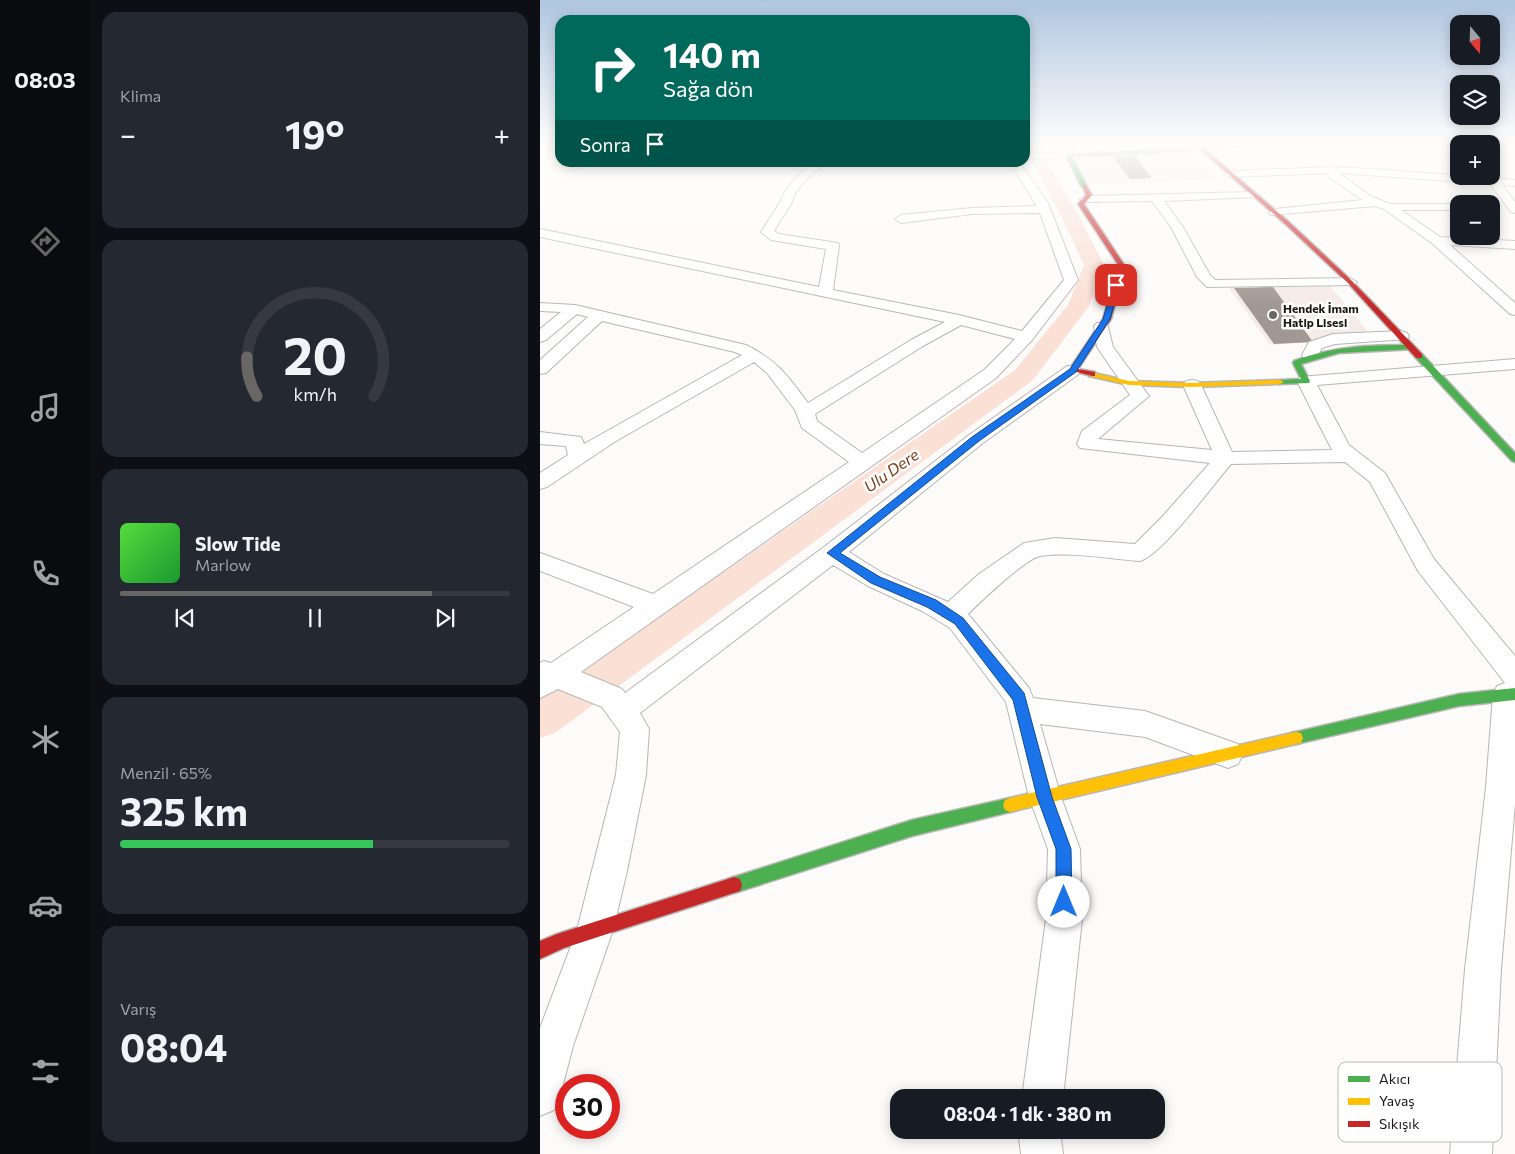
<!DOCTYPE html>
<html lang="tr">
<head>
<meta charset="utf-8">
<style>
	:root { --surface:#171b24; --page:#242831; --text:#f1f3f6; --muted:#9ea1a6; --line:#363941; --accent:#696765 }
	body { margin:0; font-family:Commissioner,sans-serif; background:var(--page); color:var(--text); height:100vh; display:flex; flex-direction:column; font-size:19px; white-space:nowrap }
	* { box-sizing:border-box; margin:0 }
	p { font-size:16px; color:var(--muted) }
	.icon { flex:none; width:28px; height:28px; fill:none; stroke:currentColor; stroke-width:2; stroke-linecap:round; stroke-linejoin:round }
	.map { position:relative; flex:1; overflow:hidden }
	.drawer { display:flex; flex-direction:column; gap:12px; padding:12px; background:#0d0f14; width:450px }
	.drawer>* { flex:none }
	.top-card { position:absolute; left:15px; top:15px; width:475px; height:152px; border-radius:15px; box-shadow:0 2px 12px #0003; background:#00695c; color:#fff; overflow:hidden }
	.needle { width:32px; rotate:161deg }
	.buttons { position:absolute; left:910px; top:15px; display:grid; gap:10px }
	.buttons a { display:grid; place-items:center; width:50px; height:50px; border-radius:10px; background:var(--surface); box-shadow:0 2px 12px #0003; font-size:25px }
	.speed { position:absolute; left:15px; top:1074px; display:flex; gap:10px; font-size:25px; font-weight:700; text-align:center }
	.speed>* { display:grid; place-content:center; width:65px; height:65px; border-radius:50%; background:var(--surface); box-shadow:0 2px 12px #0003; line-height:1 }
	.speed .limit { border:8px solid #d22; background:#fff; color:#111 }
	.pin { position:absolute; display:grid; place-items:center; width:42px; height:42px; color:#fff; margin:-21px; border-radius:10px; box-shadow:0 2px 8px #0006 }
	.me { position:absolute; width:55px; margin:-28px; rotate:0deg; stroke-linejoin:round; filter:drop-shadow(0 0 4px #0008) }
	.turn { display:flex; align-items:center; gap:18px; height:105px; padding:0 25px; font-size:22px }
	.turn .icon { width:65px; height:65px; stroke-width:2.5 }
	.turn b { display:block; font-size:35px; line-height:42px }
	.then { display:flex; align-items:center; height:48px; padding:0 25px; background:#0003; gap:10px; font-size:19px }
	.big { font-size:38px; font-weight:700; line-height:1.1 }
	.drawer .tile { flex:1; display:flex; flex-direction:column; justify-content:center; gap:8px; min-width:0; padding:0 18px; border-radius:15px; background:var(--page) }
	.drawer .dial { align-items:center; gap:0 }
	.dial svg { height:130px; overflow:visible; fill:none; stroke:var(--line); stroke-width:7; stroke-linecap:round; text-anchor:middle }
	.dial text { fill:var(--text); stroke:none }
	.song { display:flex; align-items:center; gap:15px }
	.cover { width:60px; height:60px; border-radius:8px; background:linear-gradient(135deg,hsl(110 70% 55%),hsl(130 70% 35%)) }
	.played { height:5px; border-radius:2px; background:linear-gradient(90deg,var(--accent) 80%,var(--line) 80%) }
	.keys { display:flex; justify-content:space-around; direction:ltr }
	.heat { display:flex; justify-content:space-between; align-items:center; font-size:28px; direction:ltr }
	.charge { height:8px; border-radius:4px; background:linear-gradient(90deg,#34c759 65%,var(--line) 0) }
	.trip { position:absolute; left:350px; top:1089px; width:275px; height:50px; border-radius:15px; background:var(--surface); box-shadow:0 2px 12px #0003; font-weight:700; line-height:50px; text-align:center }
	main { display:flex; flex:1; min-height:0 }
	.tabs { display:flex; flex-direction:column; width:90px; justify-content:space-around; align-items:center; background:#090b0e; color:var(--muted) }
	.tabs .icon { width:35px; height:35px }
	.tabs .selected { color:var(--accent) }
	.tabs b { font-size:22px; color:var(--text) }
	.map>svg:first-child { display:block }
	.built { fill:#f5ebe7 }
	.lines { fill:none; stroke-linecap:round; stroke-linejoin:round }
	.river { fill:#fae0d5; fill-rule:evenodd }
	.building { fill:#a29893 }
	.street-casing { stroke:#b8b6b4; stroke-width:2 }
	.fast-casing { stroke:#b8b6b4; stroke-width:3 }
	.slow-casing { stroke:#b8b6b4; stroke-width:3 }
	.jam-casing { stroke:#b8b6b4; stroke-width:3 }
	.street { fill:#fffefe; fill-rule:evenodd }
	.fast { fill:#4caf50; fill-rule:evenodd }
	.slow { fill:#ffc107; fill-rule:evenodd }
	.jam { fill:#c62828; fill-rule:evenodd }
	.route { fill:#1a73e8; stroke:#114b97 }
	.poi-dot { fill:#696765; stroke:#fff; stroke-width:2 }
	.labels { text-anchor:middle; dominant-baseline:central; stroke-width:5; stroke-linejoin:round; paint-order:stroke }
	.far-poi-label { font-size:12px; font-weight:bold; fill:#1a1715; stroke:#fff; text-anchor:start }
	.water-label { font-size:16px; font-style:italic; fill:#7b3814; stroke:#fff }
	.key { fill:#fff; stroke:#bab9b9; stroke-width:1 }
	.key-label { font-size:14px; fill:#1a1715 }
</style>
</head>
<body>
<main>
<nav class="tabs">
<b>08:03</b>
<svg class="icon selected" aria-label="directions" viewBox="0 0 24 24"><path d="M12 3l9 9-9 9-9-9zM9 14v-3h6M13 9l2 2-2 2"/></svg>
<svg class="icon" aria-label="music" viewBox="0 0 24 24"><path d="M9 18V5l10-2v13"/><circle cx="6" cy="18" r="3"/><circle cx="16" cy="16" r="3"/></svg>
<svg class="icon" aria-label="phone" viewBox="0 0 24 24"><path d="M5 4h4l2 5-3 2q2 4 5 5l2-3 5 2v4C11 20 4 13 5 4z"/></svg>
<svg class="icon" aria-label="climate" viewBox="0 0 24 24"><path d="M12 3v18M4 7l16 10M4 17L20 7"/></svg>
<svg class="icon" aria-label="car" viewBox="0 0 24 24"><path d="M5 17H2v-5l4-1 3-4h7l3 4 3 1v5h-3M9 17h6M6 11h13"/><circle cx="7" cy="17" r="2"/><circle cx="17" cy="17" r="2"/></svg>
<svg class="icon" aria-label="filters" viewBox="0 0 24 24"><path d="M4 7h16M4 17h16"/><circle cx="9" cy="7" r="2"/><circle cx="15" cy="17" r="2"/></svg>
</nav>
<section class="drawer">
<div class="tile"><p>Klima</p>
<div class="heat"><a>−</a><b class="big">19°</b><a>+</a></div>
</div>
<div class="tile dial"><svg viewBox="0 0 100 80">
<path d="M14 69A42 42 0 1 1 86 69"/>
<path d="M14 69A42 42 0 0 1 8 45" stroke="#696765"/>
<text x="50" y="56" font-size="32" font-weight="700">20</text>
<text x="50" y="72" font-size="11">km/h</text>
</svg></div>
<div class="tile">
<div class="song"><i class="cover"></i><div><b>Slow Tide</b><p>Marlow</p></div></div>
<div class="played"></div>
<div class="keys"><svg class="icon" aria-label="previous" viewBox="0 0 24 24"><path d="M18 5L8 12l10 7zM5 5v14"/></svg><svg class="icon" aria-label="pause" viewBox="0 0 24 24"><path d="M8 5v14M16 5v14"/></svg><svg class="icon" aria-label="next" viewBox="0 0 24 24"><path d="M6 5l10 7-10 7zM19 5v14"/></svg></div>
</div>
<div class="tile"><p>Menzil · 65%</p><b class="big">325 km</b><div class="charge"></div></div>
<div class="tile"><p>Varış</p><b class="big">08:04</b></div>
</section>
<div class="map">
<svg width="975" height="1154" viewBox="0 0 975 1154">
	<rect width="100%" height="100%" fill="#fdfbf9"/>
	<path class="built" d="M648 152 677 179 548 185 535 159Z
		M790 286 833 338 730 345 689 288Z"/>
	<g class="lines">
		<path class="river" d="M485 144H497L541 220 564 265 549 306 493 380 15 733 0 738V695L155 592 475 370 528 305 544 265 523 220 485 148Z"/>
	</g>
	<path class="building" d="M595 156 612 178 590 179 573 157Z
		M733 287 773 342 734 344 694 288Z"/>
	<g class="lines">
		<defs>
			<path id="street" d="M523 144H533L531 157 485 160V154L523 152Z
				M901 144H912L919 149V157Z
				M276 162H288L267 179 255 193 251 204 234 231 239 234 298 243 299 246 293 290 419 315 482 331 524 280 500 213 432 214 361 223 355 219 361 215 432 208 497 206 469 162H479L508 203 538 280 492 340 456 378 41 672 82 689 85 693 284 547 429 435 527 366H539L541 370 539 374 443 443 309 552 344 574 408 602 439 574 484 543 515 538 595 544 622 517 670 463 540 448 537 444 542 431 590 395 557 347 554 326 557 323H567L573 347 609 396 558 439 672 450 643 385 646 381 652 380 658 381 661 385 692 452 792 450 757 381 760 377 975 359V369L777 385 809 445 845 473 894 559 975 656V803L961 969 952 1154H910L925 969 946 787 953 695 957 686 965 683 878 571 830 482 805 462 691 464C673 485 622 555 600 561 574 559 524 551 500 556 484 560 441 601 428 614L489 688 493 698 605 711 698 744 703 754 698 764 688 768 605 737 500 724 521 797 540 849 542 919 523 1098H482L506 919 508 849 489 797 466 702 410 628 382 611 328 586 293 565 100 713 109 729 106 775 87 871 73 930 33 1046 20 1096 14 1110 0 1116V1028L37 930 76 775 80 732 62 707 18 689 0 698V663L4 661 11 663 94 607 0 571V553L113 594 309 462 262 428 255 410 227 373 214 362 76 441 7 487 0 489V473L28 455 26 446 0 444V432L41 437 44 444 202 355 195 352 62 321 6 373 0 374V360L48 317 37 314 6 340 0 342V329L21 312 0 311V303L35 305 206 345C238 361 247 375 268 403L371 340 405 322 0 237V229L279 287 286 249 231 240 221 232 239 204 246 190 259 175ZM421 325 475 339 444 370 322 453 277 421 275 414 383 346Z
				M793 167C846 169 903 176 951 176V174L956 178 975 180V186L962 185 975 202V213L971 212 950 184 799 173 829 195 850 204H920L919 210H861L900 237 975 241V249L910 245 975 303V315L970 314 893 244 844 209 835 206 731 215 729 213 735 209 823 200 790 178 788 173 689 177 684 174 689 171Z
				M714 192 720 195 718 197 624 201 643 227 670 275 675 280 810 278 817 282 815 285 667 287 657 277 631 227 612 201 546 202 540 199 546 196Z
				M861 331 867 333 869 336 867 339 795 344 782 348 776 358H764L762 355 769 342 793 334Z
				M478 1130H520L523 1154H481Z"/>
			<path id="fast" d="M705 144H728L605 154 531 156 547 186 544 188 541 186 526 155Z
				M871 345 875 347 874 349 799 353 761 364 770 381 769 383 740 384 736 382 740 380 761 379 753 363 754 361C792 346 831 345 871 345Z
				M876 354H882L975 453V462L972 461 876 358Z
				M975 688V700L919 706 756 744 751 743 749 738 751 733 756 732 919 694Z
				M470 798 475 800 477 805 475 810 470 812 372 836 194 893 188 891 186 885 188 879 194 877 372 820Z"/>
			<path id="slow" d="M549 372 589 381 652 383 740 380 744 382 740 384 652 387 589 385 549 376Z
				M756 732 761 733 763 738 761 743 756 744 470 812 465 810 463 805 465 800 470 798Z"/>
			<path id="jam" d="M654 144H659L748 221 812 281 882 354V358H876L808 283 744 223Z
				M542 185H546L552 195 544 204 585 266 571 319 538 369 555 372V376H552L529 370 563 319 579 266 538 204 546 195Z
				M194 877 200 879 202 885 200 891 24 948 0 959V941L17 934Z"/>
		</defs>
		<use href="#street" class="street-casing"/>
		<use href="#fast" class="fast-casing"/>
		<use href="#slow" class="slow-casing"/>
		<use href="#jam" class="jam-casing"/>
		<use href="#street" class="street"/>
		<use href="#fast" class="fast"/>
		<use href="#slow" class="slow"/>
		<use href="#jam" class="jam"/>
	</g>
	<linearGradient id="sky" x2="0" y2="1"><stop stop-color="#afc6e0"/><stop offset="0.47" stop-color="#fefdfc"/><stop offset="1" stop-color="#fefdfc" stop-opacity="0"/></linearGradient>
	<rect width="975" height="306" fill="url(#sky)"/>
	<path class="route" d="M576 283 580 285 570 319 536 372 439 441 300 553 340 577 396 600 423 618 484 693 512 797 531 849 532 902 530 907 524 910 518 907 516 902V849L497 797 473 700 415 624 387 607 331 583 287 553 432 437 530 369 563 319 573 285Z"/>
	<circle class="poi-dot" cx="733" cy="315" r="5"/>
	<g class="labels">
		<g class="far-poi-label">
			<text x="743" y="308">Hendek İmam<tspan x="743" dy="14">Hatip Lisesi</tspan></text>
		</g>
		<g class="water-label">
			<text transform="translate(351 470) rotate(-35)">Ulu Dere</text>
		</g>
	</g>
	<rect x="798" y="1062" width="164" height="80" rx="8" class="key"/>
	<rect x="808" y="1076" width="22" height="6" fill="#4caf50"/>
	<rect x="808" y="1098" width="22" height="7" fill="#ffc107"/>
	<rect x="808" y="1121" width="22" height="6" fill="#c62828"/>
	<g class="key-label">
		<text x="839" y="1084">Akıcı</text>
		<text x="839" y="1106">Yavaş</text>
		<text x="839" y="1129">Sıkışık</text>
	</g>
</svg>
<div class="buttons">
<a><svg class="needle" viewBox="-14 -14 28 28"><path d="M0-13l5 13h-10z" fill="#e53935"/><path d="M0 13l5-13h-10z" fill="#9ea1a6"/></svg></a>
<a><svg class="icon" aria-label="layers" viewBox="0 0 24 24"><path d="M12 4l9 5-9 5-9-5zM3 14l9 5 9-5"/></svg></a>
<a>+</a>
<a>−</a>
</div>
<div class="speed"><div class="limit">30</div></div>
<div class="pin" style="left:576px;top:285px;background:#d93025"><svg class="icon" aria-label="arrive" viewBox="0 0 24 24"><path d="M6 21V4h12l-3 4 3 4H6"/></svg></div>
<svg class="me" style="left:524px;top:902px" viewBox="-20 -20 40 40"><circle r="19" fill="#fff"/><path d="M0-13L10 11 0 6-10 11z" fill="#1a73e8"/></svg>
<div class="trip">08:04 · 1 dk · 380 m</div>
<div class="top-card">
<div class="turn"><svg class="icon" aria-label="right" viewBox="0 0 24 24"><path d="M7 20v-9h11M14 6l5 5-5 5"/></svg><div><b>140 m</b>Sağa dön</div></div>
<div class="then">Sonra<svg class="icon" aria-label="arrive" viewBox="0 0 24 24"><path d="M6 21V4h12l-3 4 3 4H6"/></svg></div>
</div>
</div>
</main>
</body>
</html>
